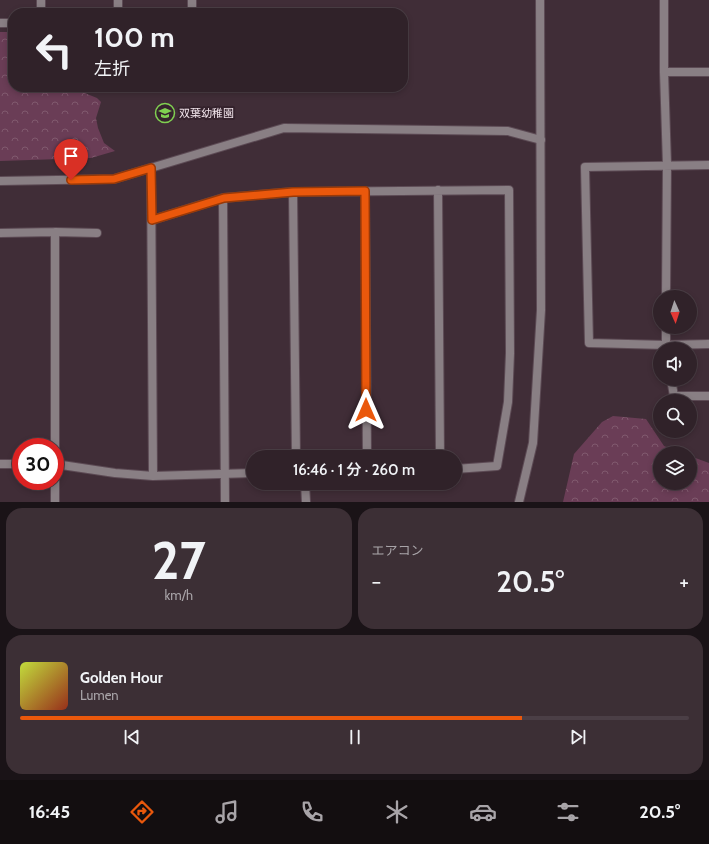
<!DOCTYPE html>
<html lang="ja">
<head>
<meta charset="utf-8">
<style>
	:root { --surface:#302229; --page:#3c2f35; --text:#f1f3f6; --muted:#a8a4a8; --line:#4b3f46; --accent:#ea580c }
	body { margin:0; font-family:Cabin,"Noto Sans JP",sans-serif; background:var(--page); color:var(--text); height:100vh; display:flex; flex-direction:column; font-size:15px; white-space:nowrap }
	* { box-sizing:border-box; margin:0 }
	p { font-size:13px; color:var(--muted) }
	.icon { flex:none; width:22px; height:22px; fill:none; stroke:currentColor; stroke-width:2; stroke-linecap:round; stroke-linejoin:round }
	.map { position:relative; height:502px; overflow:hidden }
	.drawer { display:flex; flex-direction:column; gap:6px; padding:6px; background:#1a1317; flex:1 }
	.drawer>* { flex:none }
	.hud { position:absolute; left:8px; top:8px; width:400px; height:84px; border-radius:16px; box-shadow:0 2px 6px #0003,0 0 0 1px var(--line); background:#302229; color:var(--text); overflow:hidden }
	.needle { width:26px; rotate:177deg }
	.tools { position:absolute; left:653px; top:290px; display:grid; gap:8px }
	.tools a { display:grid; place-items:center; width:44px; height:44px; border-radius:50%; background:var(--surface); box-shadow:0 2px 6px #0003,0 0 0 1px var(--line); font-size:20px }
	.speed { position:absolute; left:12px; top:438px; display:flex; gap:8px; font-size:20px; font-weight:700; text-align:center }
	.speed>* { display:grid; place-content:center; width:52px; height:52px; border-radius:50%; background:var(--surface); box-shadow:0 2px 6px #0003,0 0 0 1px var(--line); line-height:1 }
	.speed .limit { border:6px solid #d22; background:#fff; color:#111 }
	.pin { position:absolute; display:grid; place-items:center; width:34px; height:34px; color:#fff; margin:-41px -17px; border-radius:50% 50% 50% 0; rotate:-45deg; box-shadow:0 0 4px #0007 }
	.pin .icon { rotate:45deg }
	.me { position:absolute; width:44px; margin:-22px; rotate:0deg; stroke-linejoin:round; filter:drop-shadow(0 0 3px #0008) }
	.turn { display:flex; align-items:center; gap:14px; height:84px; padding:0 20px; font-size:18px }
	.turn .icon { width:52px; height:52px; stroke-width:2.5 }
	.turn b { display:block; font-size:28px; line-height:34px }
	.big { font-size:30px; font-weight:600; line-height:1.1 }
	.drawer .card { flex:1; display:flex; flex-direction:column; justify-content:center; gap:6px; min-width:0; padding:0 14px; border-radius:16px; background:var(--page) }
	.drawer .dial { align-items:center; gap:0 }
	.dial b { font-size:52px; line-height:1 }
	.song { display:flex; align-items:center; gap:12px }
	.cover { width:48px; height:48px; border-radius:6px; background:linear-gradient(135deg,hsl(70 70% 55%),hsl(10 70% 35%)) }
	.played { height:4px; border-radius:2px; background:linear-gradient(90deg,var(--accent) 75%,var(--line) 75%) }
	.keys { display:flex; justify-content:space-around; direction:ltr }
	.heat { display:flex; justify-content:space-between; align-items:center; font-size:22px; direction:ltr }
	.drawer .tiles { flex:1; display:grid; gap:6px; grid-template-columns:1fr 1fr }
	.card:last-child { grid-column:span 2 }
	.trip { position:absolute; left:246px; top:450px; width:216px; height:40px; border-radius:20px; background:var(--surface); box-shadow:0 2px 6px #0003,0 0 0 1px var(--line); font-weight:600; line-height:40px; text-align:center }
	.menu { display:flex; height:64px; justify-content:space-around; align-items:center; background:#130e10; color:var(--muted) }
	.menu .icon { width:28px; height:28px }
	.menu .active { color:var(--accent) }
	.menu b { font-size:18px; color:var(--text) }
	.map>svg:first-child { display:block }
	.forest { fill:url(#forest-crowns) }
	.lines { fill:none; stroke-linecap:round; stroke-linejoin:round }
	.minor-casing { stroke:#5c4a54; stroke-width:10 }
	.tertiary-casing { stroke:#5c4a54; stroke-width:10 }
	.minor { stroke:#897f84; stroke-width:8 }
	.tertiary { stroke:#897f84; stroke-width:8 }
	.route-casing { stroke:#983908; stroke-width:10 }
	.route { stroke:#ea580c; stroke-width:7 }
	.labels { text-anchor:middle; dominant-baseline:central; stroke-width:4; stroke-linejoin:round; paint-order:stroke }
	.poi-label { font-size:11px; fill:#f0e3ea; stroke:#35232d; text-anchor:start }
</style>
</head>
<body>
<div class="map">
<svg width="709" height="502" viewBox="0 0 709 502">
	<defs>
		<pattern id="forest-crowns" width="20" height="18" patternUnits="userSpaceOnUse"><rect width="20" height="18" fill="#6a3d56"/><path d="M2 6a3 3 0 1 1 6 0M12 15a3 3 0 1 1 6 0" fill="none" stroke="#80596e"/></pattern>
	</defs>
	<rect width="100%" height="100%" fill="#402d37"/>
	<path class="forest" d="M0 32H13V87H70L97 98 101 102 96 118 98 128 104 143 115 151 91 158 0 161Z
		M613 416 646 419 664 446 682 453H660V483H690V456L709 463V502H563L574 454 602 422Z"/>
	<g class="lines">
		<defs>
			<path id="minor" d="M41 0V13
				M118 0V13
				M192 0V13
				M664 0V72L667 165 666 297
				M0 23H13
				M664 72H709
				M709 165 585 167 589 343 666 345 709 344
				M151 168 153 476 253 473
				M0 181 114 179 284 128 508 131 541 140
				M438 190 440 457
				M365 191 367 457
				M293 192 296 457
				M223 198 225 502
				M152 220 223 198 293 192 509 190 510 353 508 402 497 466 455 469
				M55 232 97 233
				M0 233 55 232V447
				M666 345V327
				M0 464H21
				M55 464 115 473 153 476
				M305 483 306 502
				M55 502V481"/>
			<path id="tertiary" d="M666 345 667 349
				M671 379 674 396H709
				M519 502 533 443 541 310 540 0"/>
		</defs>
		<use href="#minor" class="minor-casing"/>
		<use href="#tertiary" class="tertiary-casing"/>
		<use href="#minor" class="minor"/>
		<use href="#tertiary" class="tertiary"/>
	</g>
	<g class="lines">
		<defs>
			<path id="route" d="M71 180 114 179 151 168 152 220 224 198 293 192 365 191 366 410"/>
		</defs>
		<use href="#route" class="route-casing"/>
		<use href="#route" class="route"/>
	</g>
	<defs>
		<symbol id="school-ring" viewBox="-11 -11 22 22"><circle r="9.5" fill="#35232d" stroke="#80d051" stroke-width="1.5"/><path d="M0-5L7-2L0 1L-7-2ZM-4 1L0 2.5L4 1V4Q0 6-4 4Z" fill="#80d051"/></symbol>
	</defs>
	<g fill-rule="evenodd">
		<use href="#school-ring" x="154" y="102" width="22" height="22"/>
	</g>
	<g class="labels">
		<g class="poi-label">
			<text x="179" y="113">双葉幼稚園</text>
		</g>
	</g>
</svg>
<div class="tools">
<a><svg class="needle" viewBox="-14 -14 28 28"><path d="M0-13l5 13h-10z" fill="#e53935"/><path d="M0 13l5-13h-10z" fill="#a8a4a8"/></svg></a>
<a><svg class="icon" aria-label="sound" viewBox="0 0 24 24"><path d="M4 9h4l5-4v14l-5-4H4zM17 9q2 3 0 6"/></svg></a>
<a><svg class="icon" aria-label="search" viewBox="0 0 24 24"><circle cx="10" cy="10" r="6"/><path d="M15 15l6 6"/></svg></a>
<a><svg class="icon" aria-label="layers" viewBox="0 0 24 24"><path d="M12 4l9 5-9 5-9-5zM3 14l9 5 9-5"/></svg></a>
</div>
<div class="speed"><div class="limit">30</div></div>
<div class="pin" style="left:71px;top:180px;background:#d93025"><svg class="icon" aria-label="arrive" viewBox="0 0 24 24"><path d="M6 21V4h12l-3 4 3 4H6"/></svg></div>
<svg class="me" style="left:366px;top:410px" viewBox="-20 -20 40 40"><path d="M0-17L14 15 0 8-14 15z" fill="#ea580c" stroke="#fff" stroke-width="4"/></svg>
<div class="trip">16:46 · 1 分 · 260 m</div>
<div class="hud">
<div class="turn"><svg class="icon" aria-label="left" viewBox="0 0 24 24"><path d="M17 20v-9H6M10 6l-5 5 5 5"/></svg><div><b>100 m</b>左折</div></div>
</div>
</div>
<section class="drawer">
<div class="tiles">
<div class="card dial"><b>27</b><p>km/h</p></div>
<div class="card"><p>エアコン</p>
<div class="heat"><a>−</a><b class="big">20.5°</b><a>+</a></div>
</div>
<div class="card">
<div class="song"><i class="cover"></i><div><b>Golden Hour</b><p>Lumen</p></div></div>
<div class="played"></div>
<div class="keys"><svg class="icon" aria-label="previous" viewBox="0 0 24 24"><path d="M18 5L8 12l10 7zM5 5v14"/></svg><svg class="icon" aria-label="pause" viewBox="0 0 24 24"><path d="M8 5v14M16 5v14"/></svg><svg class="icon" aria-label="next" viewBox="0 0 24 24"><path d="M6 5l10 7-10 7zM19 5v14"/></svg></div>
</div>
</div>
</section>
<nav class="menu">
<b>16:45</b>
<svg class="icon active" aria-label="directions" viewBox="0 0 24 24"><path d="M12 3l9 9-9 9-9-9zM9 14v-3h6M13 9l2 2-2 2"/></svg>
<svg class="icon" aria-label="music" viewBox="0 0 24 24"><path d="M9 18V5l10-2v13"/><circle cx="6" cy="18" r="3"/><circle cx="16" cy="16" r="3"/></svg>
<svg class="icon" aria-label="phone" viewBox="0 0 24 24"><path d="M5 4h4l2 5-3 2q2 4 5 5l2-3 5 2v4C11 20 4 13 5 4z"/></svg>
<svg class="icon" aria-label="climate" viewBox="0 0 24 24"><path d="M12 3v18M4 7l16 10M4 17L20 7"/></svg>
<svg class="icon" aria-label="car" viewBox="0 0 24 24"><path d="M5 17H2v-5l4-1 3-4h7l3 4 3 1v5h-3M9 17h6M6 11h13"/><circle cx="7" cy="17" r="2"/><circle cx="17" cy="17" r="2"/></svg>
<svg class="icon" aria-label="filters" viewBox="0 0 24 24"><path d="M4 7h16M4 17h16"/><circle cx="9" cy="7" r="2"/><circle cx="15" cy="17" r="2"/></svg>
<b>20.5°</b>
</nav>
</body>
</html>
